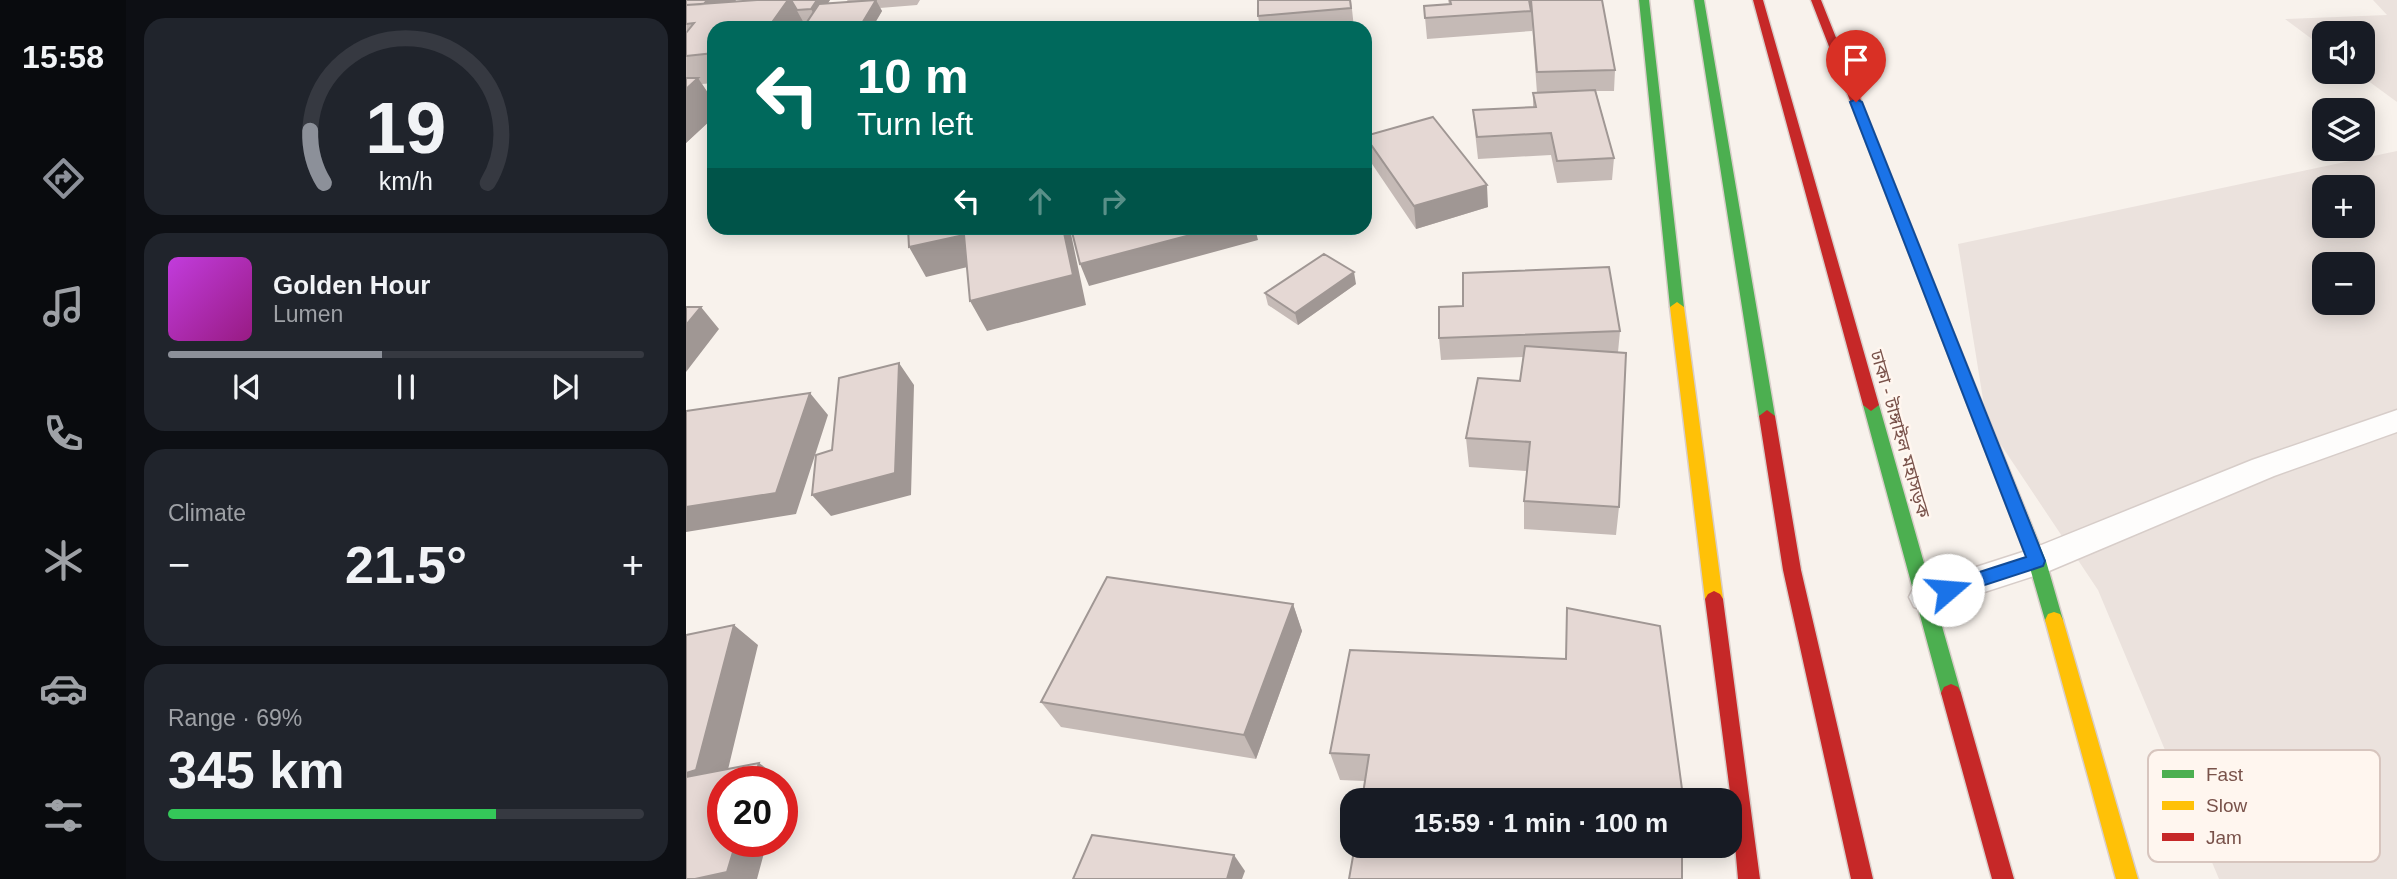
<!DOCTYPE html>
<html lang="en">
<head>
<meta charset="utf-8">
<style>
	:root { --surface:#171b24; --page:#20242c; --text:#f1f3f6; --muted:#9ea1a6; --line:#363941; --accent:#8c9099 }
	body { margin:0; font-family:Arial,"Noto Sans Bengali",sans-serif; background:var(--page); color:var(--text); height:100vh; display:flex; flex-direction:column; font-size:26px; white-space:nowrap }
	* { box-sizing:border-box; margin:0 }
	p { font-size:23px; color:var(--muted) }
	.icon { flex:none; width:38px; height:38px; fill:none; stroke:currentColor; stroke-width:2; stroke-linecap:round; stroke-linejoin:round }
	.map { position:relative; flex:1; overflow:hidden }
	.drawer { display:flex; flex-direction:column; gap:18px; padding:18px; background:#0d0f14; width:560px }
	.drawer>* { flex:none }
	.banner { position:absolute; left:21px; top:21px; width:665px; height:214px; border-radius:21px; box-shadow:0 4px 18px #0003; background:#00695c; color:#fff; overflow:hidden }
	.tools { position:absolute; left:1626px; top:21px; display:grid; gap:14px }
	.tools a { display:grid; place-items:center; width:63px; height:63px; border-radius:14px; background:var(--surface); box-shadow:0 4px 18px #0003; font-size:35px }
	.speed { position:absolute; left:21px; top:766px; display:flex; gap:14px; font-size:35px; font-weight:700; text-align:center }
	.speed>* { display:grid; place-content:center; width:91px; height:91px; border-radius:50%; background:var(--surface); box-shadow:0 4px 18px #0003; line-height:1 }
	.speed .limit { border:10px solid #d22; background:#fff; color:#111 }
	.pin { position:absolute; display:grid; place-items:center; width:60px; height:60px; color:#fff; margin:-72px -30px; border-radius:50% 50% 50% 0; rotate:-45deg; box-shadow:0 0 7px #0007 }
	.pin .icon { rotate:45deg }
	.me { position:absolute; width:77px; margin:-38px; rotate:72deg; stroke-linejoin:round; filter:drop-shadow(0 0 5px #0008) }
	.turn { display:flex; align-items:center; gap:24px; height:147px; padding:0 35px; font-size:32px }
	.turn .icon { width:91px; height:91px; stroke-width:2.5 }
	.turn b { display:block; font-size:49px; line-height:60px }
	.lanes { display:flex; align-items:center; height:66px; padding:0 35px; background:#0003; justify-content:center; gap:35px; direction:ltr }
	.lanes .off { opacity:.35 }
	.big { font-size:52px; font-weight:800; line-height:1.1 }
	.drawer .card { flex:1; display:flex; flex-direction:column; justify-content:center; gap:10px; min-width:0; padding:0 24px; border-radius:21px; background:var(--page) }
	.drawer .dial { align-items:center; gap:0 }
	.dial svg { height:182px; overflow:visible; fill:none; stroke:var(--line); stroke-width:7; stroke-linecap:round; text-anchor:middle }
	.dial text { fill:var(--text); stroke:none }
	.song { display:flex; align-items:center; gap:21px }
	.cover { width:84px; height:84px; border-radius:10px; background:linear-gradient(135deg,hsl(290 70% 55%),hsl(310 70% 35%)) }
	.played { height:7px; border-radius:4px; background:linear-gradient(90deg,var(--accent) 45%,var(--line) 45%) }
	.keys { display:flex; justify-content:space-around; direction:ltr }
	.heat { display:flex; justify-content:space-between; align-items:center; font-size:38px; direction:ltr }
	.charge { height:10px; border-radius:5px; background:linear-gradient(90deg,#34c759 69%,var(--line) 0) }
	.trip { position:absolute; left:654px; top:788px; width:402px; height:70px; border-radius:21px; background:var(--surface); box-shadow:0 4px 18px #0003; font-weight:800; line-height:70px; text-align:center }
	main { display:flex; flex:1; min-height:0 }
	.tabs { display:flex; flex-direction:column; width:126px; justify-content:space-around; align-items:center; background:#090b0e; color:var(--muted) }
	.tabs .icon { width:49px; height:49px }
	.tabs .active { color:var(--accent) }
	.tabs b { font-size:32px; color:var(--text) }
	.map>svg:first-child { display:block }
	.industrial { fill:#ebe2dd; fill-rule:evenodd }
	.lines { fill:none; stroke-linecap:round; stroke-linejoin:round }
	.lane-casing { stroke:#d7cdc9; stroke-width:3 }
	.fast-casing { stroke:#d9ceca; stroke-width:3 }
	.slow-casing { stroke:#d9ceca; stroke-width:3 }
	.jam-casing { stroke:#d9ceca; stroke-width:3 }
	.lane { fill:#fefdfc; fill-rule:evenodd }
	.fast { fill:#4caf50; fill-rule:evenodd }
	.slow { fill:#ffc107; fill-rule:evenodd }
	.jam { fill:#c62828; fill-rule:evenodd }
	.wall { fill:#c5bab6 }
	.shaded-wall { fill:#a09794 }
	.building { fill:#e5d8d4; stroke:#a09794; stroke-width:2 }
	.route { fill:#1a73e8; stroke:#114b97; stroke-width:2 }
	.labels { text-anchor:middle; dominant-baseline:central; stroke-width:5; stroke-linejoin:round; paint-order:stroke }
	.street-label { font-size:18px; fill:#79524a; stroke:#fff6ef }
	.key { fill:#fff6ef; stroke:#d7c5be; stroke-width:2 }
	.key-label { font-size:19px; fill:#79524a }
</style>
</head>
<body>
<main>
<nav class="tabs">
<b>15:58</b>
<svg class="icon active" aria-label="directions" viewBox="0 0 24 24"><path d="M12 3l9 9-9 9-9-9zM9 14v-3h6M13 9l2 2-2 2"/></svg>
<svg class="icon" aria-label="music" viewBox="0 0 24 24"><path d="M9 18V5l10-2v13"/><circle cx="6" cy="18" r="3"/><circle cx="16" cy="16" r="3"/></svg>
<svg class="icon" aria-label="phone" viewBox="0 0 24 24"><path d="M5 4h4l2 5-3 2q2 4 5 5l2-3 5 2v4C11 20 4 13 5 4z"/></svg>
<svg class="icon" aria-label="climate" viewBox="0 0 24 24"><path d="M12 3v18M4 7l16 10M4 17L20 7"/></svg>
<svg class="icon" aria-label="car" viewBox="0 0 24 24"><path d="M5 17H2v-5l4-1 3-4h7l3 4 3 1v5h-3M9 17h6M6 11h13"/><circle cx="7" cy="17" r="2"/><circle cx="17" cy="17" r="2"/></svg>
<svg class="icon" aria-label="filters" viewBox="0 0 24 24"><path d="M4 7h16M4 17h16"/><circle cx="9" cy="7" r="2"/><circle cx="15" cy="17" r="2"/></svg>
</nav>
<section class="drawer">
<div class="card dial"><svg viewBox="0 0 100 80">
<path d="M14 69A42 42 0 1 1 86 69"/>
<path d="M14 69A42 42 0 0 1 8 46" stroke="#8c9099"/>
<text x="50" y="56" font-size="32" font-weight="700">19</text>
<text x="50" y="72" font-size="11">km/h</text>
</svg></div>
<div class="card">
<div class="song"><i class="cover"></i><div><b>Golden Hour</b><p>Lumen</p></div></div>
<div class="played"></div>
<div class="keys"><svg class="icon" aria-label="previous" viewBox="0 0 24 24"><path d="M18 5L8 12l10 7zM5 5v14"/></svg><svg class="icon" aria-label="pause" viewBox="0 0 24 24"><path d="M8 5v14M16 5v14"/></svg><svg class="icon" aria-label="next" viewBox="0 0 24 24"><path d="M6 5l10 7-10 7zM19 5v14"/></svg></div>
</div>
<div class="card"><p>Climate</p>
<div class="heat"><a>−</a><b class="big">21.5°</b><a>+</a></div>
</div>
<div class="card"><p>Range · 69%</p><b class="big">345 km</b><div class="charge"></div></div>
</section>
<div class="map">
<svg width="1711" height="879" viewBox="0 0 1711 879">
	<rect width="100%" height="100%" fill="#f8f2ec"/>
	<path class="industrial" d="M1687 0H1711V102L1670 72H1676V33H1638V48L1599 19 1701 15Z
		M1711 151V879H1533L1412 590 1301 424 1272 244ZM1638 187H1676V226H1638ZM1638 264H1676V303H1638Z"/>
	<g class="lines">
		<defs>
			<path id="lane" d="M1711 410V432L1588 476 1363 571 1240 611 1228 607 1223 597 1228 587 1343 550 1566 460Z"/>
			<path id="fast" d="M953 0H963L998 307 991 312 984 307Z
				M1008 0H1018L1089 416 1081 422 1073 416Z
				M1262 331 1269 336 1360 561 1377 620 1374 626 1368 628 1362 626 1359 620 1342 561 1255 336Z
				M1185 399 1193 405 1275 693 1272 699 1265 702 1258 699 1255 693 1177 405Z"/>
			<path id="slow" d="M991 302 998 307 1037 599 1034 604 1028 607 1022 604 1019 599 984 307Z
				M1368 612 1374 614 1377 620 1452 879H1430L1359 620 1362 614Z"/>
			<path id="jam" d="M1067 0H1077L1193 405 1185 411 1177 405Z
				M1125 0H1135L1269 336 1267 339 1262 341 1255 336Z
				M1081 410 1089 416 1115 570 1187 879H1165L1097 570 1073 416Z
				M1028 591 1034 594 1037 599 1074 879H1052L1045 800 1019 599 1022 594Z
				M1265 684 1272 687 1275 693 1328 879H1306L1255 693 1258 687Z"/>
		</defs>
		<use href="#lane" class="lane-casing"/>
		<use href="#fast" class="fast-casing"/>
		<use href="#slow" class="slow-casing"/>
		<use href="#jam" class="jam-casing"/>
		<use href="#lane" class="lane"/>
		<use href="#fast" class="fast"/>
		<use href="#slow" class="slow"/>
		<use href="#jam" class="jam"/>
	</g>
	<path class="wall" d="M0 0H50L49 2 71 0H144L142 3 162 2 161 0H234L231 5 194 8 196 11 186 28H28V83L16 84 28 102V117L0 143Z
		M572 0H665L668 28H574L572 16Z
		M762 0H843L844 7V0H916L929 70 928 91H910L928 158 926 180 871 183 865 155 792 159 789 132 787 110 847 107V93H851L846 24V31L741 39 738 6 763 4Z
		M679 136 802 207 730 229 682 158Z
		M670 284 612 325 582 305 579 293Z
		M934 331 932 352 933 507 930 535 838 529V501L841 471 783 467 780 438 834 381 837 357 755 360 753 338Z
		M607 604 616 631 570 759 375 727 355 702Z
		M974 626 679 781 654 780 644 753 880 659Z"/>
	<path class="shaded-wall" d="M21 0H50L31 24 18 4Z
		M102 0H105L119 25 117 28H82Z
		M131 0H144L131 20 125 9Z
		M190 0 196 11 186 28H176L175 25Z
		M12 78 28 102V117L0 143V89Z
		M801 185 802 207 730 229 728 206Z
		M377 228H383L385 234 400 305 301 331 284 301Z
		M531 228H569L572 240 403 286 394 264Z
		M278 235 294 264 240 277 223 247Z
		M668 272 670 284 612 325 609 313Z
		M15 307 33 329 0 372V325Z
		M213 363 228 385 225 495 145 516 126 495Z
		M124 393 142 415 110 514 0 532V507Z
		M607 604 616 631 570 759 558 735Z
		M48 625 72 645 39 782 0 796V773Z
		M73 763 97 780 96 784V782H67Z
		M50 842H81L71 879H9Z
		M548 855 559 871 556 879H541Z"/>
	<path class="building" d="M0 0H21L18 4 0 5Z
		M71 0H102L82 28H28V53L0 56V33L8 23 0 24V5Z
		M105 0H131L125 9 111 10Z
		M190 0 175 25 117 28 133 4Z
		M572 0H664L665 8 572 16Z
		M764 0H843L845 11 739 18 738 6 765 4Z
		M845 0H916L929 70 851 72Z
		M520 23 521 28H488Z
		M0 78H12L0 89Z
		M909 90 928 158 871 161 865 133 791 137 787 110 850 107 847 93Z
		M747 117 801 185 728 206 679 136Z
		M222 228H377L387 275 284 301 278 235 223 247Z
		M385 228H531L394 264Z
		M638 254 668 272 609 313 579 293Z
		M923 267 934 331 753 338V307L777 306V273Z
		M0 307H15L0 325Z
		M839 346 940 353 933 507 838 501 844 442 780 438 792 378 834 381Z
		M213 363 209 473 126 495 130 455 146 450 153 378Z
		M124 393 90 493 0 507V411Z
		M421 577 607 604 558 735 355 702Z
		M881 608 974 626 996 789V800H676L683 755 644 753 664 650 880 659Z
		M48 625 10 770 0 773V635Z
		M73 763 67 782H37V842H50L41 872 9 879H0V777Z
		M406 835 548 855 541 879H387Z
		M669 845H996V879H663Z"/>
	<path class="route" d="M1170 99 1176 102 1359 561 1357 566 1262 597 1256 595 1253 590 1256 584 1340 557 1164 102Z"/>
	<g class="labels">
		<g class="street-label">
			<text transform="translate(1214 434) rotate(74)">ঢাকা - টাঙ্গাইল মহাসড়ক</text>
		</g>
	</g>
	<rect x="1462" y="750" width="232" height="112" rx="10" class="key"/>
	<rect x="1476" y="770" width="32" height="8" fill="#4caf50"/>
	<rect x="1476" y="801" width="32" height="9" fill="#ffc107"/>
	<rect x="1476" y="833" width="32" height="8" fill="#c62828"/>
	<g class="key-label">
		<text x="1520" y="781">Fast</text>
		<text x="1520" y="812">Slow</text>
		<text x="1520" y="844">Jam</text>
	</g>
</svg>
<div class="tools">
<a><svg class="icon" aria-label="sound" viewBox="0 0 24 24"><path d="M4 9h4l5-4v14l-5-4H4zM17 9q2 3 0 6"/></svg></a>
<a><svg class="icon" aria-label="layers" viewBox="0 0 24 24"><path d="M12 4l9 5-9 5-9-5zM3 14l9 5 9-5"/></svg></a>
<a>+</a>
<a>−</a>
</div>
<div class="speed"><div class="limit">20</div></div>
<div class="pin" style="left:1170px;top:102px;background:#d93025"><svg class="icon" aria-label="arrive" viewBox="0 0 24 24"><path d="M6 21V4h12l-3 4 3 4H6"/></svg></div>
<svg class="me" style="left:1262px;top:590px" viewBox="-20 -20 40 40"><circle r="19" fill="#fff"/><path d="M0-13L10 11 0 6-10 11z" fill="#1a73e8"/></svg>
<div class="trip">15:59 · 1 min · 100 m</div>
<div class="banner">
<div class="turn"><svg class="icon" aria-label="left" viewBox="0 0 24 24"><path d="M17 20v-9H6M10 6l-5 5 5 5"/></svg><div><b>10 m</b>Turn left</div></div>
<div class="lanes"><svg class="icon" aria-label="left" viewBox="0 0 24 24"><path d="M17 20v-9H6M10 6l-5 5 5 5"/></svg><svg class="icon off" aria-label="ahead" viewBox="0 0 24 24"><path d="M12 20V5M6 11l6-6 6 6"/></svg><svg class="icon off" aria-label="right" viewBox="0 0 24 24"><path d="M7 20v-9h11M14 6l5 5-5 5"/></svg></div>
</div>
</div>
</main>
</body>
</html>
